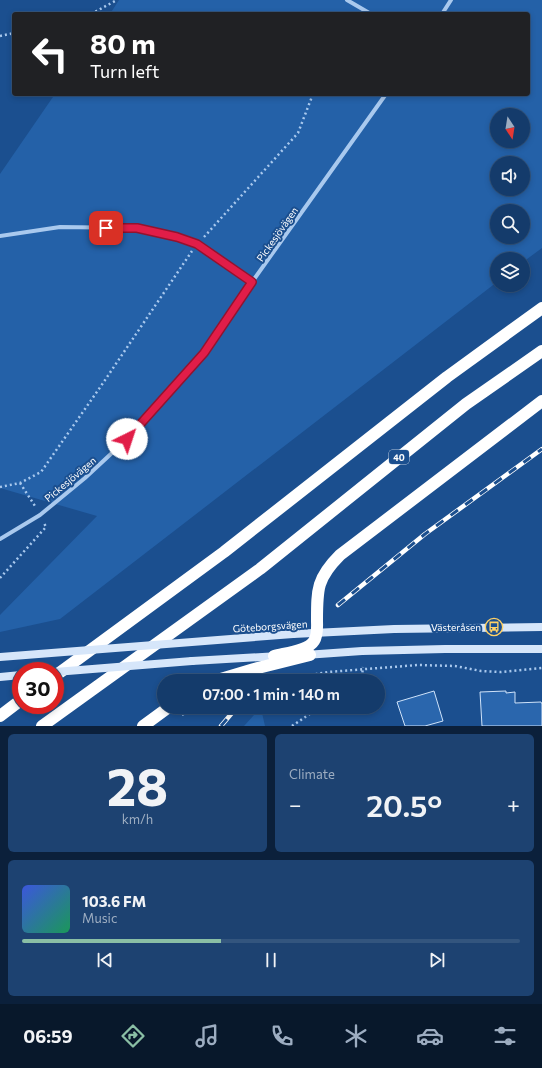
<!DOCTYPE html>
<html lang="en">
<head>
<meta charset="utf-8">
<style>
	:root { --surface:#143b6b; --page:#1d4271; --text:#f1f3f6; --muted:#9dadc1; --line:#33557e; --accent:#8abfa5 }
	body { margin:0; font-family:Commissioner,sans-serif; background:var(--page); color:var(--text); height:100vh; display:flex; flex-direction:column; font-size:15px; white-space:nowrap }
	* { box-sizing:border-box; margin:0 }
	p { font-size:13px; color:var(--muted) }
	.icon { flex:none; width:22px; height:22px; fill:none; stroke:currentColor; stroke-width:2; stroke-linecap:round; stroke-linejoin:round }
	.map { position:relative; height:726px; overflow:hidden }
	.sheet { display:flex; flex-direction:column; gap:8px; padding:8px; background:#0b203b; flex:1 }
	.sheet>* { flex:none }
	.top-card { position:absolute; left:12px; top:12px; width:518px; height:84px; border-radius:4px; box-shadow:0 2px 6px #0003,0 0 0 1px var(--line); background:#202124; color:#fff; overflow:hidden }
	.needle { width:26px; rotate:168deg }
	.buttons { position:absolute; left:490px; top:108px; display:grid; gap:8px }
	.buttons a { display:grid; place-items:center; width:40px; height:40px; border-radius:50%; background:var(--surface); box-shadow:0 2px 6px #0003,0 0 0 1px var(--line); font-size:20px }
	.speed { position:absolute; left:12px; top:662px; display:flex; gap:8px; font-size:20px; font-weight:700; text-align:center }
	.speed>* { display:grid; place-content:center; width:52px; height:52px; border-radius:50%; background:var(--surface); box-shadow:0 2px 6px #0003,0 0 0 1px var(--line); line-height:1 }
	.speed .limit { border:6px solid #d22; background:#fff; color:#111 }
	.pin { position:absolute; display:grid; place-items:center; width:34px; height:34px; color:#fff; margin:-17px; border-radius:8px; box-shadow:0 2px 6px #0006 }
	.me { position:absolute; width:44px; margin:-22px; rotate:41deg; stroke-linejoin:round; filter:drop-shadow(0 0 3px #0008) }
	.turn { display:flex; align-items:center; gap:14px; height:84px; padding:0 12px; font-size:18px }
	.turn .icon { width:52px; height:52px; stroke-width:2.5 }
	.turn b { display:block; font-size:28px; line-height:34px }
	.big { font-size:30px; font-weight:600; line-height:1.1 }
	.sheet .tile { flex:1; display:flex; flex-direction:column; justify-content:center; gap:6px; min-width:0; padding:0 14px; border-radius:6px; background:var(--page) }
	.sheet .dial { align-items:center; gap:0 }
	.dial b { font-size:52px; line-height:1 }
	.song { display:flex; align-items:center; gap:12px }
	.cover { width:48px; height:48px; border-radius:6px; background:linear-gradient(135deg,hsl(230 70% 55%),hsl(150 70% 35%)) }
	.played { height:4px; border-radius:2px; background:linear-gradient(90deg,var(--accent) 40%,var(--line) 40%) }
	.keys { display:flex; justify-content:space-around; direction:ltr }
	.heat { display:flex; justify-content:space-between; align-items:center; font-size:22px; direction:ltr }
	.sheet .tiles { flex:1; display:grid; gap:8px; grid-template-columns:1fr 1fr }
	.tile:last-child { grid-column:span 2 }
	.trip { position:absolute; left:157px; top:674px; width:228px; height:40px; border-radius:20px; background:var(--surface); box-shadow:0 2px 6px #0003,0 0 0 1px var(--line); font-weight:600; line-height:40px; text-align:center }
	.dock { display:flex; height:64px; justify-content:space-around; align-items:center; background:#08182b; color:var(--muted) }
	.dock .icon { width:28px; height:28px }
	.dock .selected { color:var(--accent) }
	.dock b { font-size:18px; color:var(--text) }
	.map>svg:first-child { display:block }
	.green { fill:#2461a8; fill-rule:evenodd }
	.building { fill:#2a66ad; stroke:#cfe3fa }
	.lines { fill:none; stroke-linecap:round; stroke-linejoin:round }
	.path { stroke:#a9c9ee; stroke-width:2.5; stroke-dasharray:2 3; stroke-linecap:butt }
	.street { stroke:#a9c9ee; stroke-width:4 }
	.secondary { stroke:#d6e6fa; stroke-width:8 }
	.highway { stroke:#fff; stroke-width:12 }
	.rail-casing { stroke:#fff; stroke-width:4.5 }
	.rail { stroke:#1b4f8f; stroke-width:3; stroke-dasharray:9; stroke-linecap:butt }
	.secondary-bridge { stroke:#d6e6fa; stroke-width:8 }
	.route-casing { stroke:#92132f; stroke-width:10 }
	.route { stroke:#e11d48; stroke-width:7 }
	.labels { text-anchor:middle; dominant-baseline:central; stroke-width:4; stroke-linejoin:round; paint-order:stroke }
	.shield { fill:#1b4f8f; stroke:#bbcadd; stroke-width:1 }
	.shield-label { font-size:9px; font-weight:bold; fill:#fff }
	.street-label { font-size:10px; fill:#fff; stroke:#1b4f8f }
	.poi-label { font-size:10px; fill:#fff; stroke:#1b4f8f; text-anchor:end }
</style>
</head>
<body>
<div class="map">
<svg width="542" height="726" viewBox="0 0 542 726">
	<rect width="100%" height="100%" fill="#1b4f8f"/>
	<path class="green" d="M119 0H542V248L523 262V259H497V282L60 619 0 632V615L97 516 0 488V174L55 94H528V14H110ZM497 115H523V141H497ZM497 163H523V189H497ZM497 211H523V237H497Z
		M262 713 265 726H244L254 715Z"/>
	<path class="building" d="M434 691 443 721 425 726H405L397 702Z
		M506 691V693L515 692V703L541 702 542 704V726H482L480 692Z"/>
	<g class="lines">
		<path class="path" d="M91 14 117 0
			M0 36 14 33
			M204 237 298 133 313 94
			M20 483 35 506
			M0 487 20 483 41 472 101 386 192 251
			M0 578 46 527 44 523
			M276 681 328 672 418 665 455 666 481 671 501 672 542 668
			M358 681 362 676 363 667
			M182 715 195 707
			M292 726 320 707"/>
		<path class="street" d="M347 0 371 14
			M442 14 451 0
			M0 236 60 227 137 228 177 237 197 244 252 282
			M0 539 40 515 85 478 127 439 204 353 252 282 386 94"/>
		<path class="secondary" d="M293 634 394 629 542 627
			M305 655 362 651 445 649H542
			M192 661 279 656
			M0 677 21 675"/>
		<path class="highway" d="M274 656C285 653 308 651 314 641 318 635 317 627 317 620 317 589 317 578 340 555L542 401
			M55 676 224 552 447 377 542 308
			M214 681 254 669 310 655
			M0 716 21 700
			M42 726 260 569 466 404 542 351
			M143 726 169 707"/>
		<defs>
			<path id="rail" d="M338 605 425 534 542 449
				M221 726 237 707"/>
		</defs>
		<use href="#rail" class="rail-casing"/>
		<use href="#rail" class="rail"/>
		<path class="secondary-bridge" d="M0 657 293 634
			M55 672 192 661"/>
	</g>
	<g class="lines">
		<defs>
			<path id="route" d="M106 228H137L177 237 197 244 252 282 204 353 127 439"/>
		</defs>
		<use href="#route" class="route-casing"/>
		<use href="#route" class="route"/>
	</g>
	<defs>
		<symbol id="bus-ring" viewBox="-11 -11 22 22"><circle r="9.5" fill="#1b4f8f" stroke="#ffd166" stroke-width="1.5"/><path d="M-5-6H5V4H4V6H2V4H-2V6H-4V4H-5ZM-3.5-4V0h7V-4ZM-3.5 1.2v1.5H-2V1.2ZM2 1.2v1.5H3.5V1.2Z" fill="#ffd166"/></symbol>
	</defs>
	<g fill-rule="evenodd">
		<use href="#bus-ring" x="484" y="617" width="20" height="20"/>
	</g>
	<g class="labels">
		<rect class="shield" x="389" y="450" width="20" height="14" rx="3"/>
		<g class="shield-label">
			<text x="399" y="457">40</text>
		</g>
		<g class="street-label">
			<text transform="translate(277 234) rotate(-55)">Pickesjövägen</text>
			<text transform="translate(70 479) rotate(-40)">Pickesjövägen</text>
			<text transform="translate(270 626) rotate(-4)">Göteborgsvägen</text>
		</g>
		<g class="poi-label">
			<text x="481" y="627">Västeråsen</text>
		</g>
	</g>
</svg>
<div class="buttons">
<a><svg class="needle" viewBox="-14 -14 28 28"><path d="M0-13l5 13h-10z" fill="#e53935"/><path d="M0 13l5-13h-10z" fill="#9dadc1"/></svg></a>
<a><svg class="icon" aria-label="sound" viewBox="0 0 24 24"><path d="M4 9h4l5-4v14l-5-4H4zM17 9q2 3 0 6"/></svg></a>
<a><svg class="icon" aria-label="search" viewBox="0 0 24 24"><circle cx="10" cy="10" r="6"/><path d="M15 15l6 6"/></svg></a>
<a><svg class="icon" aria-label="layers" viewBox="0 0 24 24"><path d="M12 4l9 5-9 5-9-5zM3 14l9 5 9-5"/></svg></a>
</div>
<div class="speed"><div class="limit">30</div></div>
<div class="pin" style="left:106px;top:228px;background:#d93025"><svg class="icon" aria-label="arrive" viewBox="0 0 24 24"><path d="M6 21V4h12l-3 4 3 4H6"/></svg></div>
<svg class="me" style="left:127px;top:439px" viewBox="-20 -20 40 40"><circle r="19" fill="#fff"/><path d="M0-13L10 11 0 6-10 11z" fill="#e11d48"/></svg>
<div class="trip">07:00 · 1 min · 140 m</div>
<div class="top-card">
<div class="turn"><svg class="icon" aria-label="left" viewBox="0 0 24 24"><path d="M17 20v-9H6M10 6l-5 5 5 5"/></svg><div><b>80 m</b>Turn left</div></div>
</div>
</div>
<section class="sheet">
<div class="tiles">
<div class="tile dial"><b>28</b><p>km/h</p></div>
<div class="tile"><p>Climate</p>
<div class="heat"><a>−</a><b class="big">20.5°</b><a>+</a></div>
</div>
<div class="tile">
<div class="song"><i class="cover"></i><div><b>103.6 FM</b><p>Music</p></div></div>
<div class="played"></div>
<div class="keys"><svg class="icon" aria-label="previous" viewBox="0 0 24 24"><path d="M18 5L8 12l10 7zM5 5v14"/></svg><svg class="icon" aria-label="pause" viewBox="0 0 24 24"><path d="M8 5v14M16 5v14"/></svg><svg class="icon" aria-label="next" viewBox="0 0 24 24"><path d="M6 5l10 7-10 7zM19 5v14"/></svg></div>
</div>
</div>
</section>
<nav class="dock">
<b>06:59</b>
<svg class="icon selected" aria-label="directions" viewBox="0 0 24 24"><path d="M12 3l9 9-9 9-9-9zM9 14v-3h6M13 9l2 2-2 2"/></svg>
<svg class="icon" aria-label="music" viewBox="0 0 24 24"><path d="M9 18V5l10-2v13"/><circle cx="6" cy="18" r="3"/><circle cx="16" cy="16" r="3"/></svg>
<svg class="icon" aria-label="phone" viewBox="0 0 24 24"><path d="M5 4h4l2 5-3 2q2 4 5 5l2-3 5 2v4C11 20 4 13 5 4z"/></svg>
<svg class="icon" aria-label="climate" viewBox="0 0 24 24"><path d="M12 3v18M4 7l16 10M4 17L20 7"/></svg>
<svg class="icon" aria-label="car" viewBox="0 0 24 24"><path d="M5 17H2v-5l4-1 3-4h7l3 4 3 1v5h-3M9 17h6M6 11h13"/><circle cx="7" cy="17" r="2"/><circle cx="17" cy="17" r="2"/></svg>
<svg class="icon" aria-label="filters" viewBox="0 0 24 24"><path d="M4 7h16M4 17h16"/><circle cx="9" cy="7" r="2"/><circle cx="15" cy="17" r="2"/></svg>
</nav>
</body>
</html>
